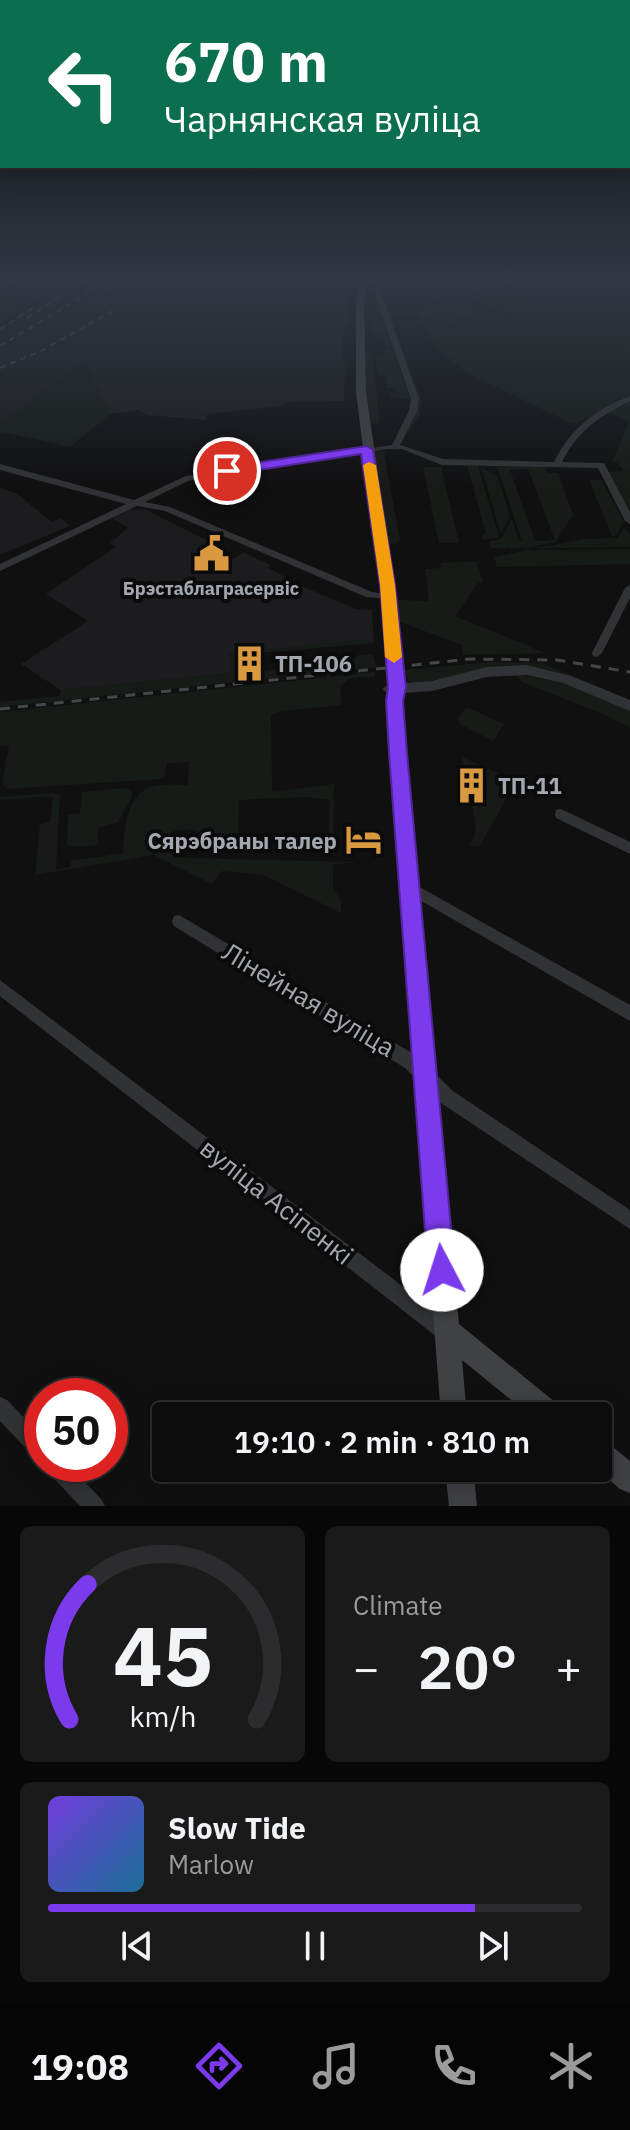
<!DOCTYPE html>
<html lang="en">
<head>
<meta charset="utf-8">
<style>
	:root { --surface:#0c0c0d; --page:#1a1a1b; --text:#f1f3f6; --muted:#9a9b9d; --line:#2c2c2e; --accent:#7c3aed }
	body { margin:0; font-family:"IBM Plex Sans",sans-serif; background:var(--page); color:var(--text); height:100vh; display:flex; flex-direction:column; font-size:30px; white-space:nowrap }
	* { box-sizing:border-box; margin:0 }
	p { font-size:26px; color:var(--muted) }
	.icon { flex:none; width:44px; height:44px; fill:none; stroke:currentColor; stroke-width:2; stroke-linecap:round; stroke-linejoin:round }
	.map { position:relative; height:1506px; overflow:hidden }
	.side { display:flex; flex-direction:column; gap:20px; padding:20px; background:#070707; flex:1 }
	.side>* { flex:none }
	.banner { position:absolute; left:0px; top:0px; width:630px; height:168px; box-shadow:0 4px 20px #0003,0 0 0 2px var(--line); background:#0b6e4f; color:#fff; overflow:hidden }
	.speed { position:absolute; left:24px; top:1378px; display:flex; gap:16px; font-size:40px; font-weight:700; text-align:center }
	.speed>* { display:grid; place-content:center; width:104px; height:104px; border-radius:50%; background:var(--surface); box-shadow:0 4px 20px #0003,0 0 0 2px var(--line); line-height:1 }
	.speed .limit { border:12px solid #d22; background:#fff; color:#111 }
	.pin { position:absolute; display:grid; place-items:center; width:68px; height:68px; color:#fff; margin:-34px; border:4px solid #fff; border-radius:50%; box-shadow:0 2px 8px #0007 }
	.me { position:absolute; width:88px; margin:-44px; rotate:355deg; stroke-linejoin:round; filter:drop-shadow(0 0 6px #0008) }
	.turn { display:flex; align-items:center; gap:28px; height:168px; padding:0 32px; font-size:36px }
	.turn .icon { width:104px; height:104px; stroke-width:2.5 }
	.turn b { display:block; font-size:56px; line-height:68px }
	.big { font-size:60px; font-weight:600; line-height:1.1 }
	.side .widget { flex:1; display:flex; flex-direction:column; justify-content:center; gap:12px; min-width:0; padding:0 28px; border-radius:12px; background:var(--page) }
	.side .dial { align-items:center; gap:0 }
	.dial svg { height:208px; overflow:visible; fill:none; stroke:var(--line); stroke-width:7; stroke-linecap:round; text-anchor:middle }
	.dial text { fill:var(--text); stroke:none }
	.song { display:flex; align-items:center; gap:24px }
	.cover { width:96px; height:96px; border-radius:12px; background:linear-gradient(135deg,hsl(260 70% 55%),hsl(200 70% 35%)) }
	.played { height:8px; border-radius:4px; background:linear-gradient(90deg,var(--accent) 80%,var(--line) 80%) }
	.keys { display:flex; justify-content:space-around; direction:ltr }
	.heat { display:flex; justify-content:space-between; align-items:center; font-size:44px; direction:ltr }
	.side .tiles { flex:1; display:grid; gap:20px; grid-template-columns:1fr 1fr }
	.widget:last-child { grid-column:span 2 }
	.trip { position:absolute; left:152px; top:1402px; width:460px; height:80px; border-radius:8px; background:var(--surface); box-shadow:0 4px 20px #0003,0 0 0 2px var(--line); font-weight:600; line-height:80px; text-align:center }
	.dock { display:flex; height:128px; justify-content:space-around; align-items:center; background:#050505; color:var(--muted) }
	.dock .icon { width:56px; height:56px }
	.dock .selected { color:var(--accent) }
	.dock b { font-size:36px; color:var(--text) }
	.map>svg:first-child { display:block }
	.built { fill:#1c1c1e }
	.green { fill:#171b17; fill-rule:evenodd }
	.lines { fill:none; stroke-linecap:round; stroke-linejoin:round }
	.minor { fill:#313235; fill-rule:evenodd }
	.tertiary { fill:#313235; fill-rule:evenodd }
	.secondary { fill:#404145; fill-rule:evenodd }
	.rail-far1 { stroke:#45464a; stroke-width:2; stroke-dasharray:6 5; stroke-linecap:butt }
	.rail { stroke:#45464a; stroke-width:3; stroke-dasharray:10 8; stroke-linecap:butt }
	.route { fill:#7c3aed; stroke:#51269a; stroke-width:2 }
	.slow { fill:#f59e0b }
	.labels { text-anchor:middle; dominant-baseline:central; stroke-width:8; stroke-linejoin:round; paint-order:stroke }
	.far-poi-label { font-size:18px; font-weight:bold; fill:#a3a8b0; stroke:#0b0b0c }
	.poi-label { font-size:22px; font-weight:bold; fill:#a3a8b0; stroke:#0b0b0c; text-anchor:start }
	.near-street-label { font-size:26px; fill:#a3a8b0; stroke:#0b0b0c }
</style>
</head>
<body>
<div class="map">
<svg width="630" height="1506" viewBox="0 0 630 1506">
	<rect width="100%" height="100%" fill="#101011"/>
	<path class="built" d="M0 277H51L23 294 13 292 0 300Z
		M98 277H348V323L344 325 342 358 346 360 342 363 346 365 342 369 345 370 344 401 286 402 280 406 207 414V420L147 415 139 410 110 414 84 362 0 425V349L94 295 75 291Z
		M444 300 477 310 451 324 417 313Z
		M0 488 16 493 52 522 61 518 70 526 0 555Z
		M144 509 223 548 219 552 234 559 243 552 270 565 268 568 304 587 356 609 372 610 374 640 229 653 232 673 61 690 21 664 88 621 46 594 116 547 110 543 128 528 112 518 130 510Z"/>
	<path class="green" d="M51 277H75L0 324V300L13 292 23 294Z
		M81 277H97L76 291 95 295 0 350V329Z
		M577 277H630V514L608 472 623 471 618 463 612 462 629 421 603 411 573 424 467 373 437 349 417 313 389 314 422 402 419 417 400 444 416 410 388 313 418 311 451 298 510 318 512 316 468 298C489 289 498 308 526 292L519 289C502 296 505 302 483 292L496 287 492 285 465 297 456 295 465 291 464 283 477 278 506 288 531 291 528 294 533 296ZM444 300 476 310V311L451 324 418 313Z
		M424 283 449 295 416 307 415 294 420 289 417 288 411 290 410 301 401 302 403 290Z
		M373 291 374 293 392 347H385L383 335H372L367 314Z
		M385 349H393L410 399 391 397 390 393 397 392 396 388H386V377L379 376 374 355H385Z
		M372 354 380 422 378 424 368 423 364 355Z
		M84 362 110 414 70 447 3 432 0 434V425Z
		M379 450 384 452 400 540 397 544 387 543 372 452Z
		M496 464 544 465 547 473H558L573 515 555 542 528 548H509L506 538 508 548H492L489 542 502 538 512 519 519 541H522ZM528 469 555 540 535 541 510 470Z
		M467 465 478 466 499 537 483 540 482 535 486 534Z
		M423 467H441L459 543H439Z
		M481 468 498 477 510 516 501 534Z
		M589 480H602L624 522 615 536H612Z
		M625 528 630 535V547L536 548 585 539 617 538Z
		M630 549V564L497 567 494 557 528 550Z
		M463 562H477L483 582 478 583 455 616 545 653 463 655 462 645 395 620 397 600 429 601 425 569 441 568 440 563Z
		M357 640H374V643L259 653 263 671 352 661 359 655 373 654 376 667 0 707V702L60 696 61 690 231 673 229 653Z
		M491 662 542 663 630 700 546 669 527 666 414 683 408 681 404 670Z
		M375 672V677L350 678 340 687 342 705 282 711 271 715 272 792 334 784 333 842 329 839 330 800 308 797 239 800 238 842C213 842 197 822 172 832L165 842 168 851 180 858 355 862 333 865V889L341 900V913L264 875 222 871 212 884 154 855 35 875 40 824 50 822 53 796 0 800V797L53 793 60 796 56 870 71 867V861L123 853C124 834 126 798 148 788 160 783 176 785 188 785L189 762 167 763 165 776 159 779 7 789 2 784 9 746H0V712Z
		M515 674 565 683 630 710V728L608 716 524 683Z
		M466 707 504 724 493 741 460 724 458 719Z
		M462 757 516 781 480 846H470L476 831 471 798 475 792 487 791 483 772 463 769Z
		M124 788 131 790 132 796 118 822 98 828V845L75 847 67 844 68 815 80 813 82 792Z"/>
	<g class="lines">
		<path class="minor" d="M359 285 380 290 419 399 417 411 400 445 443 459 554 462C571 428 595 410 630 396V401C598 418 579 429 562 462L604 463 630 512V524L625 521 598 468 442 465 402 449H387L188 481 145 502 170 507 372 592 392 595V599L366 597 165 511 137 506 0 571V564L126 504 0 470V464L134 500 186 476 392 445 409 411 411 399 374 291 357 288V286Z
			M630 585V598L602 653 597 657 593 656 592 653 625 588Z
			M561 809 630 842V854L556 818 555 814 556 810Z
			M409 881 630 1005V1021L404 891 402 887 404 883Z
			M179 915 417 1056 453 1091 630 1210V1229L441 1103 405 1068 174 926 172 921 174 916Z
			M0 980 451 1323 453 1330 451 1337 444 1339 437 1337 0 996Z
			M0 1397 7 1400 42 1436V1461L35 1458 0 1421Z
			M44 1464H68L101 1499 105 1506H80L47 1471Z"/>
		<path class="tertiary" d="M527 665 571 676 630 700V711L563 683 527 675 487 677 432 691 389 694 382 689 389 684 432 681 487 667Z"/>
		<path class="secondary" d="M364 277H372L364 300 366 392 394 585 404 688 402 701 406 753 459 1324 561 1407 565 1416H531L462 1360 467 1416H441L386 701 390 688 380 585 356 392V300Z
			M598 1439 608 1443 630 1461V1493L620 1489 595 1468H598Z
			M445 1468H473L477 1506H449Z"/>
		<path class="rail-far1" d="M0 288 17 277
			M106 289 133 277
			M27 318 91 277
			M0 329 34 307
			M0 346 115 277
			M0 368 43 350 118 308"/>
		<path class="rail" d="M0 709 470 659 557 660 630 672"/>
	</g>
	<linearGradient id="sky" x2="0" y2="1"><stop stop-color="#090909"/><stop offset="0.57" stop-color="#313743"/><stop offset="1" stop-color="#313743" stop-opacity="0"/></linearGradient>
	<rect width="630" height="488" fill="url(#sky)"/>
	<path class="route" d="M367 446 373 450 395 585 406 688 403 701 407 753 455 1270 451 1280 442 1284 432 1280 428 1270 389 753 386 701 388 688 380 585 361 454 227 475 220 471 227 467Z"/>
	<path class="slow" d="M369 462 376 465 395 585 402 657 394 663 385 657 380 585 363 465Z"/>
	<defs>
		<symbol id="civic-bare" viewBox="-9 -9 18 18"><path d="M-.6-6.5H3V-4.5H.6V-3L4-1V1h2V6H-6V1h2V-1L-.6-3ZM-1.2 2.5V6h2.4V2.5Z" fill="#d99940" stroke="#0b0b0c" stroke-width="2.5" paint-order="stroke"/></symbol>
		<symbol id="building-bare" viewBox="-9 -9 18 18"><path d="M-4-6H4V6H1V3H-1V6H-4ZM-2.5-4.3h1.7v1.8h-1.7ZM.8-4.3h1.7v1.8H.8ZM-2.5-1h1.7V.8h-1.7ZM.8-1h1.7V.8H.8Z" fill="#d99940" stroke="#0b0b0c" stroke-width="2.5" paint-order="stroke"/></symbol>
		<symbol id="hotel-bare" viewBox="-9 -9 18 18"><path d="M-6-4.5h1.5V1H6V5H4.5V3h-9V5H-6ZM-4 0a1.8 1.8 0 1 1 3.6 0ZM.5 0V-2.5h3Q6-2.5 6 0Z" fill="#d99940" stroke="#0b0b0c" stroke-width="2.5" paint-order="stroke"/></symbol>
	</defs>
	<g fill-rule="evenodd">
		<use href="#civic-bare" x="186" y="528" width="51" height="51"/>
		<use href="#building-bare" x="224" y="638" width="51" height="51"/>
		<use href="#building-bare" x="446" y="760" width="51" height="51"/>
		<use href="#hotel-bare" x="338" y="814" width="51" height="51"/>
	</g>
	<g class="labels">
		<g class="far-poi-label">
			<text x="211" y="588">Брэстаблаграсервіс</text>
		</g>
		<g class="poi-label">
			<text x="275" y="663">ТП-106</text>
			<text x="498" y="785">ТП-11</text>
			<text x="337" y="840" text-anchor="end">Сярэбраны талер</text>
		</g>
		<g class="near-street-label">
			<text transform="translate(309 999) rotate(31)">Лінейная вуліца</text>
			<text transform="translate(277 1201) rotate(38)">вуліца Асіпенкі</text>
		</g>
	</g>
</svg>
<div class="speed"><div class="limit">50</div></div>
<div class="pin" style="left:227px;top:471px;background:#d93025"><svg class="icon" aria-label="arrive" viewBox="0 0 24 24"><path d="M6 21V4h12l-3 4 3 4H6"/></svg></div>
<svg class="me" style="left:442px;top:1270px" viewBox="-20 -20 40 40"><circle r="19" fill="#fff"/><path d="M0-13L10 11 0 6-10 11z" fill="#7c3aed"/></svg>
<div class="trip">19:10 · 2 min · 810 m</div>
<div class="banner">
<div class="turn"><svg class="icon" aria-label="left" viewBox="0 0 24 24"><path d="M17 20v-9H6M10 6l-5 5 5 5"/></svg><div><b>670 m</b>Чарнянская вуліца</div></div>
</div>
</div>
<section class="side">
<div class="tiles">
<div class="widget dial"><svg viewBox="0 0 100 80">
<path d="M14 69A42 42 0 1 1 86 69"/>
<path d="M14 69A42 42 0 0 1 21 17" stroke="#7c3aed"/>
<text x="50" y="56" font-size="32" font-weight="700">45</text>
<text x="50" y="72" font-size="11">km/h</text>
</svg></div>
<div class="widget"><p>Climate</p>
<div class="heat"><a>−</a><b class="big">20°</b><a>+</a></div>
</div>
<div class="widget">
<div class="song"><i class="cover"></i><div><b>Slow Tide</b><p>Marlow</p></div></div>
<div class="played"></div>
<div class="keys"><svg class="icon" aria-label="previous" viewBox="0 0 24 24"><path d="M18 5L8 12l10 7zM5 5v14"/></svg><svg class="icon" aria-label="pause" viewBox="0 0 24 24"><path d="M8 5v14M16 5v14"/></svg><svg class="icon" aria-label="next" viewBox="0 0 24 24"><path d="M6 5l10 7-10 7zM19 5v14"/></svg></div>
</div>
</div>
</section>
<nav class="dock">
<b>19:08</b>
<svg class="icon selected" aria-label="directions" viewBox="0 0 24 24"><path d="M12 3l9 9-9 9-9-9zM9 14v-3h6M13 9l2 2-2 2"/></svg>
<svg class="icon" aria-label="music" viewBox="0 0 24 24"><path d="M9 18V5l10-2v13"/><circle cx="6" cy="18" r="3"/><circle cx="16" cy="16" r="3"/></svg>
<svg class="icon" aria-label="phone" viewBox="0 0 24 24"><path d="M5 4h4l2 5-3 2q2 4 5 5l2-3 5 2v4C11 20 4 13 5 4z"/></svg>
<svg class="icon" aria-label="climate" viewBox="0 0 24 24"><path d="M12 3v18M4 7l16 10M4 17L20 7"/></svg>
</nav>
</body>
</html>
